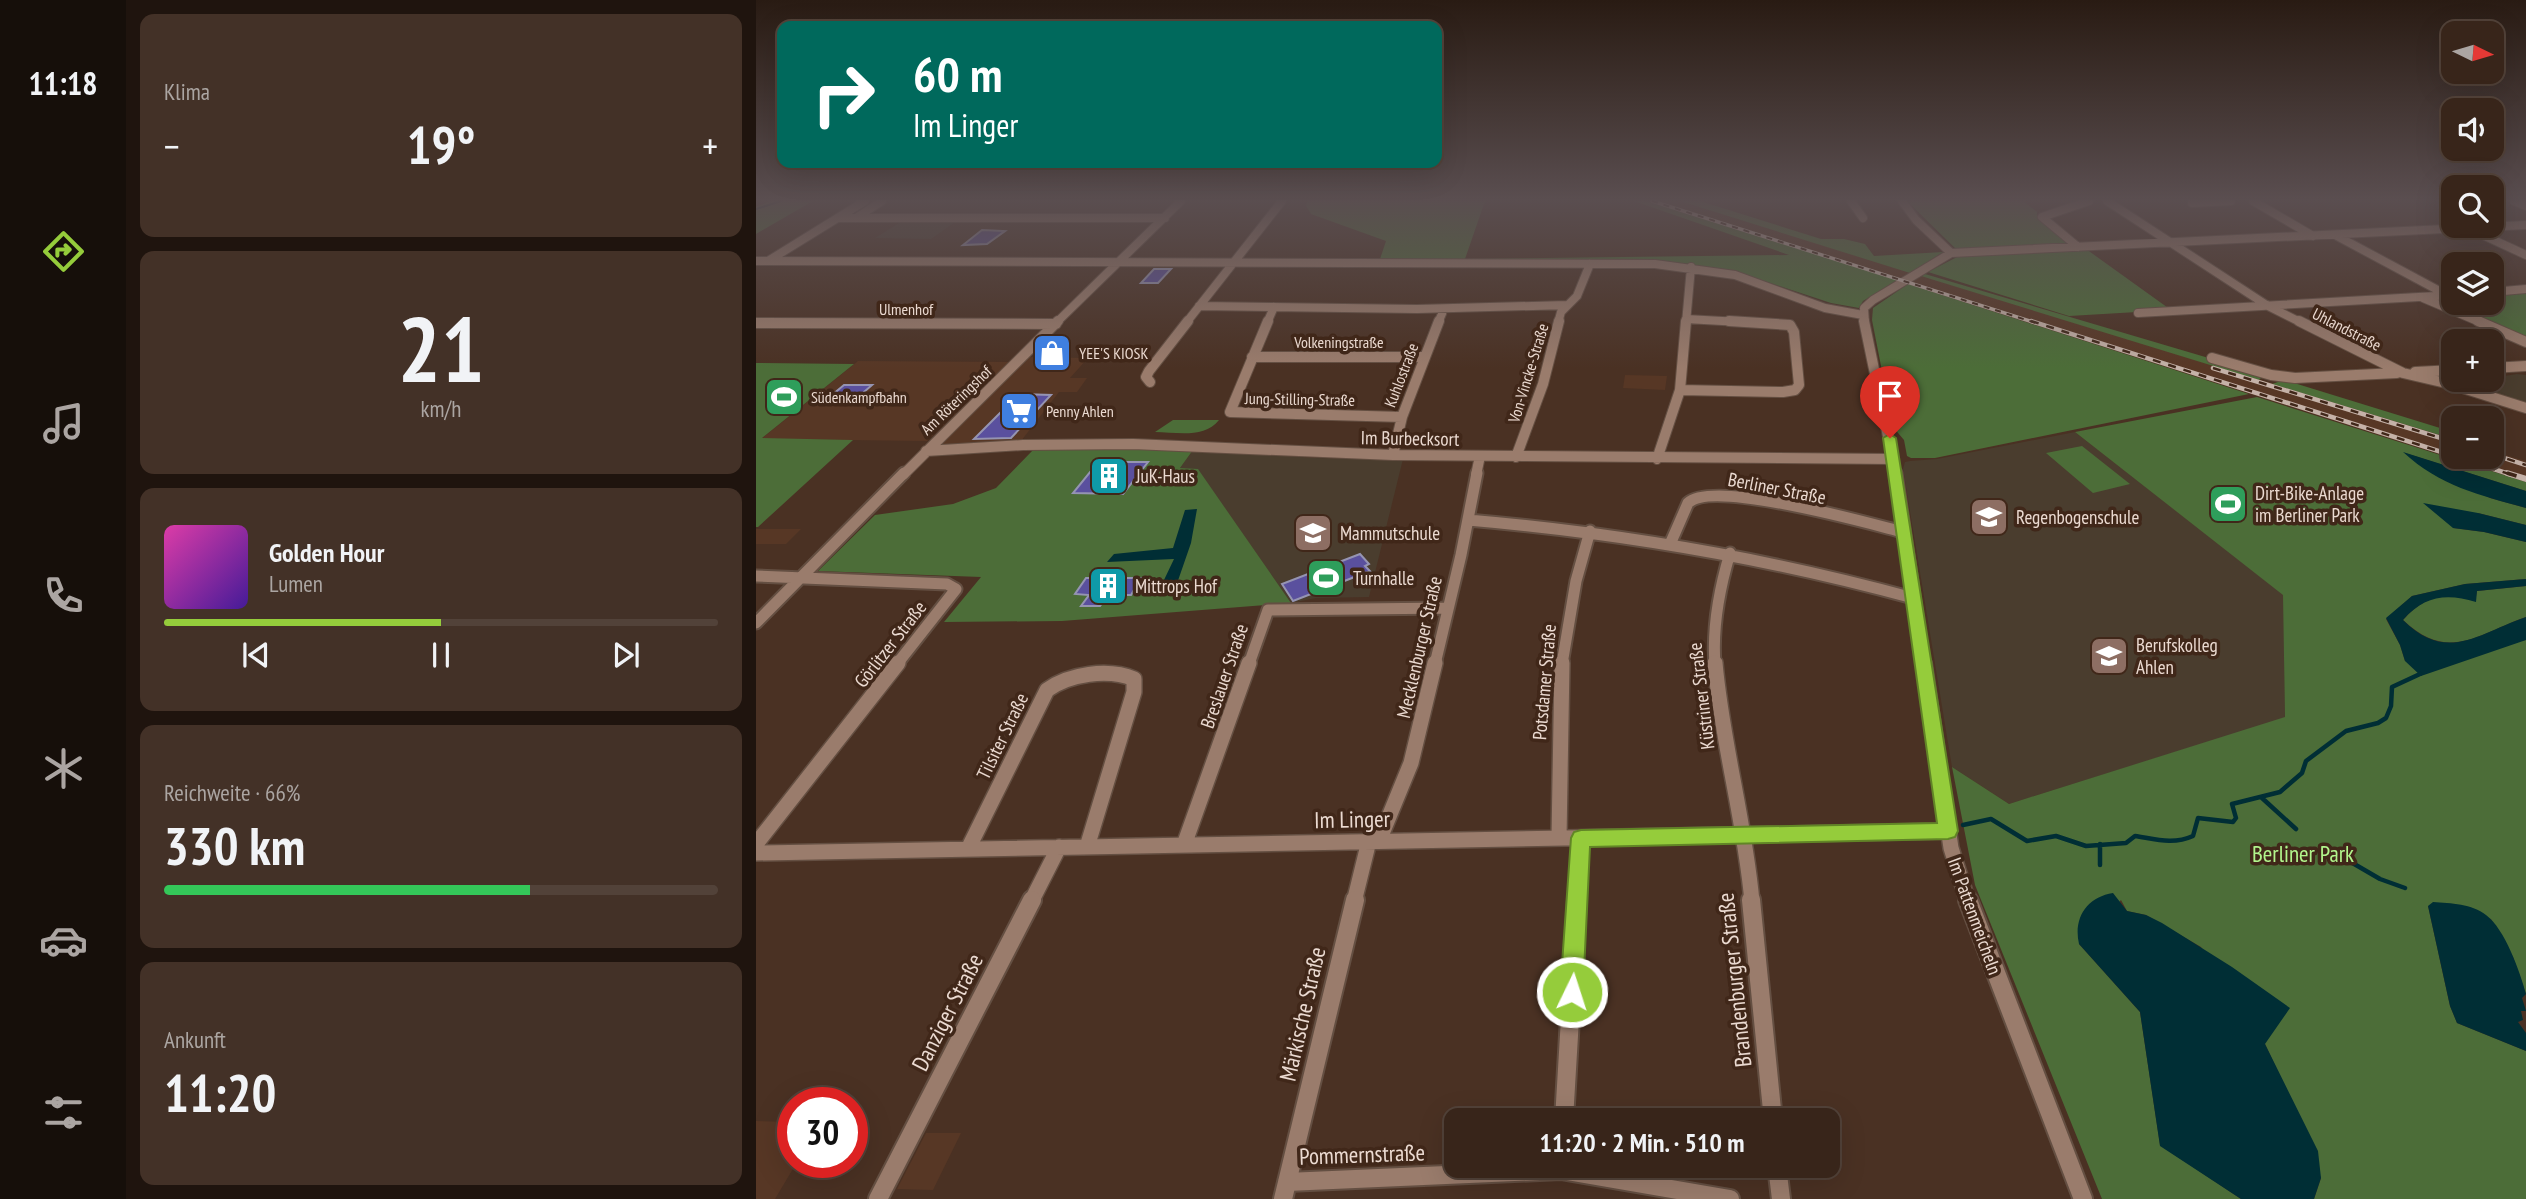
<!DOCTYPE html>
<html lang="de">
<head>
<meta charset="utf-8">
<style>
	:root { --surface:#38251a; --page:#433127; --text:#f1f3f6; --muted:#aba5a2; --line:#524239; --accent:#95cc3b }
	body { margin:0; font-family:"PT Sans Narrow",sans-serif; background:var(--page); color:var(--text); height:100vh; display:flex; flex-direction:column; font-size:26px; white-space:nowrap }
	* { box-sizing:border-box; margin:0 }
	p { font-size:23px; color:var(--muted) }
	.icon { flex:none; width:38px; height:38px; fill:none; stroke:currentColor; stroke-width:2; stroke-linecap:round; stroke-linejoin:round }
	.map { position:relative; flex:1; overflow:hidden }
	.panel { display:flex; flex-direction:column; gap:14px; padding:14px; background:#1f140e; width:630px }
	.panel>* { flex:none }
	.guide { position:absolute; left:21px; top:21px; width:665px; height:147px; border-radius:14px; box-shadow:0 7px 28px #0002,0 0 0 2px var(--line); background:#00695c; color:#fff; overflow:hidden }
	.needle { width:46px; rotate:95deg }
	.buttons { position:absolute; left:1685px; top:21px; display:grid; gap:14px }
	.buttons a { display:grid; place-items:center; width:63px; height:63px; border-radius:14px; background:var(--surface); box-shadow:0 7px 28px #0002,0 0 0 2px var(--line); font-size:35px }
	.speed { position:absolute; left:21px; top:1087px; display:flex; gap:14px; font-size:35px; font-weight:700; text-align:center }
	.speed>* { display:grid; place-content:center; width:91px; height:91px; border-radius:50%; background:var(--surface); box-shadow:0 7px 28px #0002,0 0 0 2px var(--line); line-height:1 }
	.speed .limit { border:10px solid #d22; background:#fff; color:#111 }
	.pin { position:absolute; display:grid; place-items:center; width:60px; height:60px; color:#fff; margin:-72px -30px; border-radius:50% 50% 50% 0; rotate:-45deg; box-shadow:0 0 7px #0007 }
	.pin .icon { rotate:45deg }
	.me { position:absolute; width:77px; margin:-38px; rotate:4deg; stroke-linejoin:round; filter:drop-shadow(0 0 5px #0008) }
	.turn { display:flex; align-items:center; gap:24px; height:147px; padding:0 21px; font-size:32px }
	.turn .icon { width:91px; height:91px; stroke-width:2.5 }
	.turn b { display:block; font-size:49px; line-height:60px }
	.big { font-size:52px; font-weight:700; line-height:1.1 }
	.panel .tile { flex:1; display:flex; flex-direction:column; justify-content:center; gap:10px; min-width:0; padding:0 24px; border-radius:14px; background:var(--page) }
	.panel .dial { align-items:center; gap:0 }
	.dial b { font-size:91px; line-height:1 }
	.song { display:flex; align-items:center; gap:21px }
	.cover { width:84px; height:84px; border-radius:10px; background:linear-gradient(135deg,hsl(320 70% 55%),hsl(260 70% 35%)) }
	.played { height:7px; border-radius:4px; background:linear-gradient(90deg,var(--accent) 50%,var(--line) 50%) }
	.keys { display:flex; justify-content:space-around; direction:ltr }
	.heat { display:flex; justify-content:space-between; align-items:center; font-size:38px; direction:ltr }
	.charge { height:10px; border-radius:5px; background:linear-gradient(90deg,#34c759 66%,var(--line) 0) }
	.trip { position:absolute; left:688px; top:1108px; width:396px; height:70px; border-radius:14px; background:var(--surface); box-shadow:0 7px 28px #0002,0 0 0 2px var(--line); font-weight:700; line-height:70px; text-align:center }
	main { display:flex; flex:1; min-height:0 }
	.menu { display:flex; flex-direction:column; width:126px; justify-content:space-around; align-items:center; background:#160f0a; color:var(--muted) }
	.menu .icon { width:49px; height:49px }
	.menu .current { color:var(--accent) }
	.menu b { font-size:32px; color:var(--text) }
	.map>svg:first-child { display:block }
	.built { fill:#573725 }
	.education { fill:#4a3d2e }
	.green { fill:#4c6d38 }
	.water { fill:#002e35 }
	.lines { fill:none; stroke-linecap:round; stroke-linejoin:round }
	.stream-far2 { stroke:#002e35; stroke-width:2 }
	.stream-far1 { stroke:#002e35; stroke-width:3.5 }
	.stream { stroke:#002e35; stroke-width:4.5 }
	.building { fill:#5a509e; stroke:#9594b2; stroke-width:2 }
	.minor-far4-casing { stroke:#644f42; stroke-width:10 }
	.minor-far3-casing { stroke:#644f42; stroke-width:12 }
	.minor-far2-casing { stroke:#644f42; stroke-width:15 }
	.minor-far1-casing { stroke:#644f42; stroke-width:18 }
	.minor-casing { stroke:#644f42; stroke-width:22 }
	.minor-far4 { stroke:#9a7c6c; stroke-width:8 }
	.minor-far3 { stroke:#9a7c6c; stroke-width:10 }
	.minor-far2 { stroke:#9a7c6c; stroke-width:11 }
	.minor-far1 { stroke:#9a7c6c; stroke-width:15 }
	.minor { stroke:#9a7c6c; stroke-width:18 }
	.rail-far2-casing { stroke:#c5b2a8; stroke-width:3.5 }
	.rail-far1-casing { stroke:#c5b2a8; stroke-width:4.5 }
	.rail-casing { stroke:#c5b2a8; stroke-width:6 }
	.rail-far2 { stroke:#402719; stroke-width:2; stroke-dasharray:6; stroke-linecap:butt }
	.rail-far1 { stroke:#402719; stroke-width:2.5; stroke-dasharray:8; stroke-linecap:butt }
	.rail { stroke:#402719; stroke-width:3.5; stroke-dasharray:10; stroke-linecap:butt }
	.route { fill:#95cc3b; stroke:#618526; stroke-width:2 }
	.labels { text-anchor:middle; dominant-baseline:central; stroke-width:7; stroke-linejoin:round; paint-order:stroke }
	.far-street-label { font-size:16px; fill:#ebdad1; stroke:#402719 }
	.far-poi-label { font-size:16px; fill:#ebdad1; stroke:#402719; text-anchor:start }
	.street-label { font-size:19px; fill:#ebdad1; stroke:#402719 }
	.poi-label { font-size:19px; fill:#ebdad1; stroke:#402719; text-anchor:start }
	.near-street-label { font-size:23px; fill:#ebdad1; stroke:#402719 }
	.near-park-label { font-size:23px; fill:#b2f58c; stroke:#402719 }
</style>
</head>
<body>
<main>
<nav class="menu">
<b>11:18</b>
<svg class="icon current" aria-label="directions" viewBox="0 0 24 24"><path d="M12 3l9 9-9 9-9-9zM9 14v-3h6M13 9l2 2-2 2"/></svg>
<svg class="icon" aria-label="music" viewBox="0 0 24 24"><path d="M9 18V5l10-2v13"/><circle cx="6" cy="18" r="3"/><circle cx="16" cy="16" r="3"/></svg>
<svg class="icon" aria-label="phone" viewBox="0 0 24 24"><path d="M5 4h4l2 5-3 2q2 4 5 5l2-3 5 2v4C11 20 4 13 5 4z"/></svg>
<svg class="icon" aria-label="climate" viewBox="0 0 24 24"><path d="M12 3v18M4 7l16 10M4 17L20 7"/></svg>
<svg class="icon" aria-label="car" viewBox="0 0 24 24"><path d="M5 17H2v-5l4-1 3-4h7l3 4 3 1v5h-3M9 17h6M6 11h13"/><circle cx="7" cy="17" r="2"/><circle cx="17" cy="17" r="2"/></svg>
<svg class="icon" aria-label="filters" viewBox="0 0 24 24"><path d="M4 7h16M4 17h16"/><circle cx="9" cy="7" r="2"/><circle cx="15" cy="17" r="2"/></svg>
</nav>
<section class="panel">
<div class="tile"><p>Klima</p>
<div class="heat"><a>−</a><b class="big">19°</b><a>+</a></div>
</div>
<div class="tile dial"><b>21</b><p>km/h</p></div>
<div class="tile">
<div class="song"><i class="cover"></i><div><b>Golden Hour</b><p>Lumen</p></div></div>
<div class="played"></div>
<div class="keys"><svg class="icon" aria-label="previous" viewBox="0 0 24 24"><path d="M18 5L8 12l10 7zM5 5v14"/></svg><svg class="icon" aria-label="pause" viewBox="0 0 24 24"><path d="M8 5v14M16 5v14"/></svg><svg class="icon" aria-label="next" viewBox="0 0 24 24"><path d="M6 5l10 7-10 7zM19 5v14"/></svg></div>
</div>
<div class="tile"><p>Reichweite · 66%</p><b class="big">330 km</b><div class="charge"></div></div>
<div class="tile"><p>Ankunft</p><b class="big">11:20</b></div>
</section>
<div class="map">
<svg width="1770" height="1199" viewBox="0 0 1770 1199">
	<rect width="100%" height="100%" fill="#4a3123"/>
	<path class="built" d="M891 201H924L1697 439 1698 457H1736V451L1770 461V482Z
		M271 357 332 358 314 378H331L321 392H303L265 441 191 445 184 443Z
		M102 361 254 362 171 441 5 439Z
		M869 375 911 376 909 390 867 388Z
		M0 529H45L30 544H0Z
		M0 1121 37 1122V1162H41L19 1199H0Z
		M170 1133H205L177 1190 141 1189Z"/>
	<path class="education" d="M148 220H202L175 239 119 238Z
		M1761 374 1770 375V405L1733 395 1742 377Z
		M1319 432 1528 595 1529 718 1253 804 1196 767 1147 469 1149 462 1154 461 1181 459Z
		M437 450 560 458 647 459 613 597 560 598 535 603 442 470 424 468Z"/>
	<path class="green" d="M14 201H57L0 234V207Z
		M551 201H729L709 259 1033 255 878 201H890L1141 280 1107 301 1103 308 1075 303 984 273 925 263 624 259 630 241 555 214 550 206Z
		M924 201H944L1065 239H1088L1109 244 1118 256 1187 252 1154 273Z
		M1151 201H1267L1281 212V217L1317 245 1201 250Z
		M1330 249 1415 310 1313 316 1172 272 1203 256Z
		M1169 274 1500 372 1505 378 1503 380 1165 276Z
		M1152 284 1493 394 1179 458H1155L1151 456 1148 440 1137 427 1116 320 1117 308Z
		M1770 293V339L1676 299 1697 298 1698 303H1736V295Z
		M0 363 98 364 6 438 97 440 2 527H0Z
		M1528 380 1697 432V439L1516 384Z
		M1501 397 1770 482V491L1649 453 1734 498 1770 508V525L1722 513 1697 528 1728 532 1770 542V579L1709 584 1656 596 1630 619 1644 645 1649 661 1770 640V994L1757 957 1735 919 1672 906 1694 1006 1701 1023 1770 1051V1199H1558L1565 1178 1532 1093 1509 1044 1445 947 1390 915 1371 911 1365 900 1323 944 1384 1012 1404 1145 1485 1199H1346L1219 885 1196 767 1253 804 1529 717 1527 595 1319 432Z
		M417 420H463C448 439 420 432 399 432Z
		M1326 446 1374 484 1337 493 1290 453Z
		M338 448 437 450 424 468 442 469 535 603 306 621 188 622 225 577 62 571 119 515 197 504 240 488 277 450Z
		M1770 586V617C1721 634 1693 663 1647 620 1670 595 1687 592 1719 601L1721 591Z"/>
	<path class="water" d="M1647 452 1770 491V508C1723 495 1684 486 1647 452Z
		M1667 503 1722 513 1770 525V542L1728 532 1697 528Z
		M441 509 435 543 417 595 403 594 399 587 408 580 418 559 351 562 358 554 417 548 429 510Z
		M1770 579V586L1721 591 1720 602C1690 593 1668 596 1647 620 1691 664 1723 633 1770 617V640L1665 676 1649 661 1644 645 1630 618 1656 596 1709 584Z
		M1357 893 1371 911 1390 915 1406 923 1476 967 1534 1008 1509 1044 1562 1151 1565 1178 1558 1199H1485L1404 1146 1384 1012 1323 944C1317 918 1331 897 1357 893Z
		M1677 902C1695 903 1716 904 1730 915 1749 929 1764 972 1770 994L1766 998 1770 1011H1765L1767 1020 1762 1022 1770 1033V1051L1701 1023 1694 1006 1672 906Z"/>
	<g class="lines">
		<path class="stream-far2" d="M0 209 25 201"/>
		<path class="stream-far1" d="M420 586H425
			M433 586H440"/>
		<path class="stream" d="M1506 798 1540 829
			M1207 825 1235 819 1271 841 1300 836 1330 846 1370 843 1379 836C1399 839 1417 845 1437 836L1442 818 1477 822 1480 818 1476 804 1524 792 1546 773 1550 761 1590 731 1622 723 1630 718 1635 706 1636 687 1664 674
			M1344 844V865
			M1569 847 1624 879 1649 888"/>
	</g>
	<path class="building" d="M226 230 249 231 231 244 207 245Z
		M398 269H415L402 283H385Z
		M88 385H116L93 405H64Z
		M263 394 295 395 255 438 218 439Z
		M343 461 371 462H392L367 494 317 493Z
		M604 554 613 564 609 566 614 571 537 601 526 584Z
		M330 578H385L375 595H352L344 606H325L333 595 319 594Z"/>
	<g class="lines">
		<defs>
			<path id="minor-far4" d="M1095 201 1107 218
				M1146 201 1160 220 1195 253
				M1351 201 1512 306 1546 323
				M1497 201 1557 236
				M1758 201 1770 206
				M1436 203 1475 201
				M82 218H409
				M100 218 126 201
				M1716 230 1770 255
				M1581 236 1691 295
				M1322 247 1286 217 1333 201
				M0 261 899 264 979 275 1069 308 1107 315
				M12 261 109 201
				M1736 292 1770 289
				M1667 298 1726 323
				M443 306 661 309 811 305
				M1382 313 1698 295
				M930 319 1003 323
				M0 323H64
				M300 323 425 201
				M430 323 526 201
				M511 323 518 307
				M682 323 688 309
				M802 323 805 312 821 296 834 264
				M930 323 935 267
				M1109 323 1108 308 1117 300 1195 253 1770 225"/>
			<path id="minor-far3" d="M512 321 474 412 646 417
				M1108 321 1140 475
				M1543 321 1647 373 1694 384 1770 408
				M1722 321 1770 342
				M0 323 300 324
				M496 357H669
				M1456 358 1515 375 1539 378 1641 373
				M1736 368 1770 366
				M1659 372 1698 370
				M394 382 390 377 393 371 432 321
				M924 390 1027 392 1039 390 1043 385 1038 332 1034 325 973 321
				M170 451 267 445 377 444 637 455 1138 459
				M637 455 646 417 683 321
				M760 457 787 384 803 321
				M901 459 924 390 930 321
				M147 475 302 321
				M720 475 724 456"/>
			<path id="minor-far2" d="M1140 473 1168 664
				M712 520C863 533 1011 558 1157 598
				M915 542 932 503C957 479 1111 523 1147 532
				M0 576 191 584 200 589 141 664
				M0 623 148 473
				M493 664 512 610 692 608
				M679 664 705 555 721 473
				M806 664 820 581 834 531
				M959 664C956 626 963 590 974 553"/>
			<path id="minor-far1" d="M959 663C966 743 989 821 996 902
				M1168 663 1195 848 1212 902
				M803 838 806 663
				M623 841 655 763 679 663
				M0 844 142 663
				M428 845 493 663
				M212 849 291 690C313 674 352 668 378 679V692L331 847
				M0 853 1192 831
				M275 902 303 847
				M598 902 613 841
				M821 902 825 838"/>
			<path id="minor" d="M995 900 1017 1120
				M1212 900 1327 1199
				M808 1120 821 900
				M1021 1166 1025 1199
				M531 1182 805 1170 974 1199
				M122 1199 276 900
				M527 1199 599 900"/>
		</defs>
		<use href="#minor-far4" class="minor-far4-casing"/>
		<use href="#minor-far3" class="minor-far3-casing"/>
		<use href="#minor-far2" class="minor-far2-casing"/>
		<use href="#minor-far1" class="minor-far1-casing"/>
		<use href="#minor" class="minor-casing"/>
		<use href="#minor-far4" class="minor-far4"/>
		<use href="#minor-far3" class="minor-far3"/>
		<use href="#minor-far2" class="minor-far2"/>
		<use href="#minor-far1" class="minor-far1"/>
		<use href="#minor" class="minor"/>
		<defs>
			<path id="rail-far2" d="M896 201 1280 323"/>
			<path id="rail-far1" d="M1275 321 1698 456
				M1457 368 1698 442
				M1736 454 1770 465
				M1701 457 1756 475"/>
			<path id="rail" d="M1751 473 1770 479"/>
		</defs>
		<use href="#rail-far2" class="rail-far2-casing"/>
		<use href="#rail-far1" class="rail-far1-casing"/>
		<use href="#rail" class="rail-casing"/>
		<use href="#rail-far2" class="rail-far2"/>
		<use href="#rail-far1" class="rail-far1"/>
		<use href="#rail" class="rail"/>
	</g>
	<linearGradient id="sky" x2="0" y2="1"><stop stop-color="#291b13"/><stop offset="0.54" stop-color="#5a4e50"/><stop offset="1" stop-color="#5a4e50" stop-opacity="0"/></linearGradient>
	<rect width="1770" height="369" fill="url(#sky)"/>
	<path class="route" d="M1134 434 1140 438 1202 831 1199 837 1192 839 834 847 827 992 824 1000 816 1003 807 1000 804 992 815 838 818 832 825 830 1181 823 1127 438Z"/>
	<defs>
		<symbol id="shop-square" viewBox="-11 -11 22 22"><rect x="-9" y="-9" width="18" height="18" rx="4" fill="#3f7fe0" stroke="#402719"/><path d="M-5-2.5h2.3a2.7 3.5 0 0 1 5.4 0H5L5.5 6h-11ZM-1.5-2.5h3a1.5 2.3 0 0 0-3 0Z" fill="#fff"/></symbol>
		<symbol id="stadium-square" viewBox="-11 -11 22 22"><rect x="-9" y="-9" width="18" height="18" rx="4" fill="#2e9e5b" stroke="#402719"/><path d="M0-5a6.5 5 0 1 0 0 10a6.5 5 0 1 0 0-10ZM-3.5-1.8h7v3.6h-7Z" fill="#fff"/></symbol>
		<symbol id="supermarket-square" viewBox="-11 -11 22 22"><rect x="-9" y="-9" width="18" height="18" rx="4" fill="#3f7fe0" stroke="#402719"/><path d="M-6-5.5h2.5l.6 2H6L4.5 2H-2.5L-4.4-4H-6ZM-1.5 3.2a1.3 1.3 0 1 0 .1 0ZM3 3.2a1.3 1.3 0 1 0 .1 0Z" fill="#fff"/></symbol>
		<symbol id="building-square" viewBox="-11 -11 22 22"><rect x="-9" y="-9" width="18" height="18" rx="4" fill="#0f9aa8" stroke="#402719"/><path d="M-4-6H4V6H1V3H-1V6H-4ZM-2.5-4.3h1.7v1.8h-1.7ZM.8-4.3h1.7v1.8H.8ZM-2.5-1h1.7V.8h-1.7ZM.8-1h1.7V.8H.8Z" fill="#fff"/></symbol>
		<symbol id="school-square" viewBox="-11 -11 22 22"><rect x="-9" y="-9" width="18" height="18" rx="4" fill="#8d6e63" stroke="#402719"/><path d="M0-5L7-2L0 1L-7-2ZM-4 1L0 2.5L4 1V4Q0 6-4 4Z" fill="#fff"/></symbol>
	</defs>
	<g fill-rule="evenodd">
		<use href="#shop-square" x="274" y="331" width="44" height="44"/>
		<use href="#stadium-square" x="6" y="375" width="44" height="44"/>
		<use href="#supermarket-square" x="241" y="389" width="44" height="44"/>
		<use href="#building-square" x="331" y="454" width="44" height="44"/>
		<use href="#stadium-square" x="1450" y="482" width="44" height="44"/>
		<use href="#school-square" x="1211" y="495" width="44" height="44"/>
		<use href="#school-square" x="535" y="511" width="44" height="44"/>
		<use href="#stadium-square" x="548" y="556" width="44" height="44"/>
		<use href="#building-square" x="330" y="564" width="44" height="44"/>
		<use href="#school-square" x="1331" y="634" width="44" height="44"/>
	</g>
	<g class="labels">
		<g class="far-street-label">
			<text x="150" y="309">Ulmenhof</text>
			<text transform="translate(1591 329) rotate(27)">Uhlandstraße</text>
			<text x="583" y="342">Volkeningstraße</text>
			<text transform="translate(772 373) rotate(-73)">Von-Vincke-Straße</text>
			<text transform="translate(645 375) rotate(-69)">Kuhlostraße</text>
			<text transform="translate(544 399) rotate(1)">Jung-Stilling-Straße</text>
			<text transform="translate(200 400) rotate(-44)">Am Röteringshof</text>
		</g>
		<g class="far-poi-label">
			<text x="323" y="353">YEE'S KIOSK</text>
			<text x="55" y="397">Südenkampfbahn</text>
			<text x="290" y="411">Penny Ahlen</text>
		</g>
		<g class="street-label">
			<text transform="translate(654 438) rotate(1)">Im Burbecksort</text>
			<text transform="translate(1021 488) rotate(11)">Berliner Straße</text>
			<text transform="translate(134 644) rotate(-52)">Görlitzer Straße</text>
			<text transform="translate(663 647) rotate(-77)">Mecklenburger Straße</text>
			<text transform="translate(468 676) rotate(-71)">Breslauer Straße</text>
			<text transform="translate(788 682) rotate(-85)">Potsdamer Straße</text>
			<text transform="translate(945 696) rotate(-97)">Küstriner Straße</text>
			<text transform="translate(246 736) rotate(-64)">Tilsiter Straße</text>
			<text transform="translate(1219 916) rotate(70)">Im Pattenmeicheln</text>
		</g>
		<g class="poi-label">
			<text x="380" y="476">JuK-Haus</text>
			<text x="1499" y="493">Dirt-Bike-Anlage<tspan x="1499" dy="22">im Berliner Park</tspan></text>
			<text x="1260" y="517">Regenbogenschule</text>
			<text x="584" y="533">Mammutschule</text>
			<text x="597" y="578">Turnhalle</text>
			<text x="379" y="586">Mittrops Hof</text>
			<text x="1380" y="645">Berufskolleg<tspan x="1380" dy="22">Ahlen</tspan></text>
		</g>
		<g class="near-street-label">
			<text transform="translate(596 819) rotate(-1)">Im Linger</text>
			<text transform="translate(978 980) rotate(-96)">Brandenburger Straße</text>
			<text transform="translate(191 1012) rotate(-63)">Danziger Straße</text>
			<text transform="translate(546 1014) rotate(-77)">Märkische Straße</text>
			<text transform="translate(606 1154) rotate(-2)">Pommernstraße</text>
		</g>
		<g class="near-park-label">
			<text x="1547" y="853">Berliner Park</text>
		</g>
	</g>
</svg>
<div class="buttons">
<a><svg class="needle" viewBox="-14 -14 28 28"><path d="M0-13l5 13h-10z" fill="#e53935"/><path d="M0 13l5-13h-10z" fill="#aba5a2"/></svg></a>
<a><svg class="icon" aria-label="sound" viewBox="0 0 24 24"><path d="M4 9h4l5-4v14l-5-4H4zM17 9q2 3 0 6"/></svg></a>
<a><svg class="icon" aria-label="search" viewBox="0 0 24 24"><circle cx="10" cy="10" r="6"/><path d="M15 15l6 6"/></svg></a>
<a><svg class="icon" aria-label="layers" viewBox="0 0 24 24"><path d="M12 4l9 5-9 5-9-5zM3 14l9 5 9-5"/></svg></a>
<a>+</a>
<a>−</a>
</div>
<div class="speed"><div class="limit">30</div></div>
<div class="pin" style="left:1134px;top:438px;background:#d93025"><svg class="icon" aria-label="arrive" viewBox="0 0 24 24"><path d="M6 21V4h12l-3 4 3 4H6"/></svg></div>
<svg class="me" style="left:816px;top:992px" viewBox="-20 -20 40 40"><circle r="17" fill="#95cc3b" stroke="#fff" stroke-width="3"/><path d="M0-11L8 9 0 5-8 9z" fill="#fff"/></svg>
<div class="trip">11:20 · 2 Min. · 510 m</div>
<div class="guide">
<div class="turn"><svg class="icon" aria-label="right" viewBox="0 0 24 24"><path d="M7 20v-9h11M14 6l5 5-5 5"/></svg><div><b>60 m</b>Im Linger</div></div>
</div>
</div>
</main>
</body>
</html>
